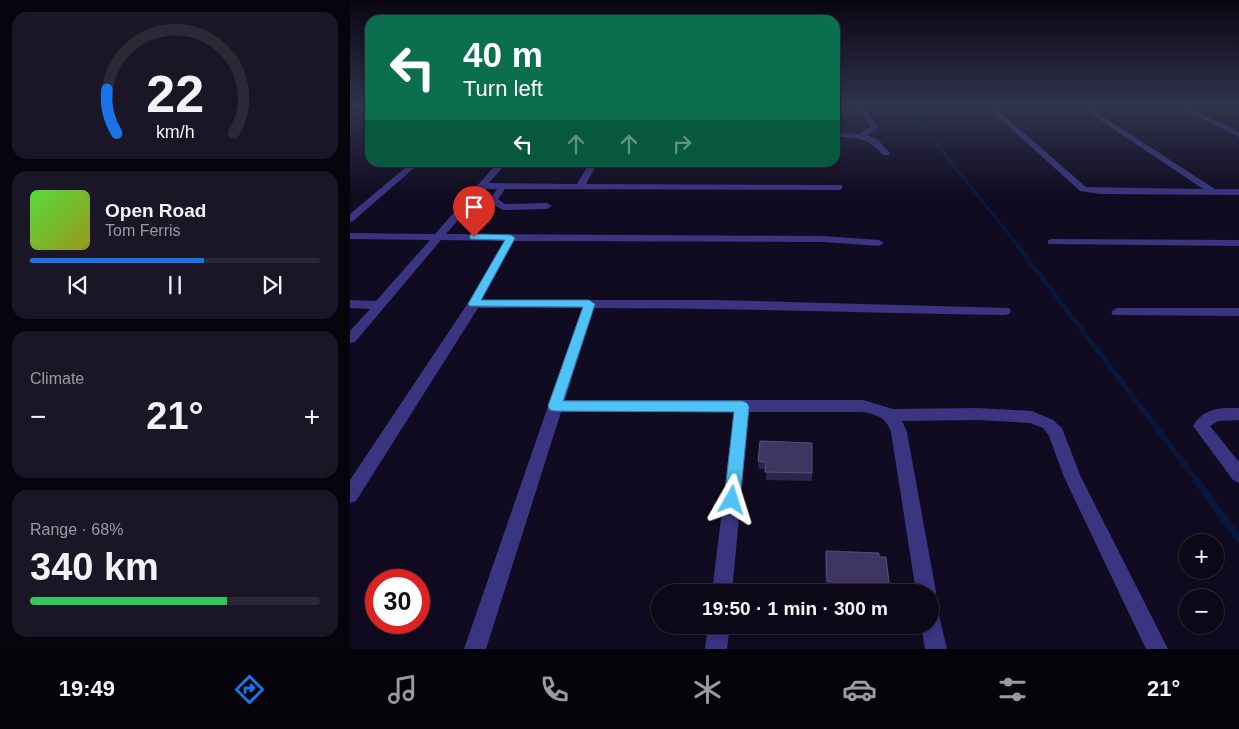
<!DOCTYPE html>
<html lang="en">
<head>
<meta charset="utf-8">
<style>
	:root { --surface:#0c0818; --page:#1a1625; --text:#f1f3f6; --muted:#9a9aa2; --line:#2c2937; --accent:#1a73e8 }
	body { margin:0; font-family:Arial,sans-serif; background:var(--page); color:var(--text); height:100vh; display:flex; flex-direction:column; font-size:19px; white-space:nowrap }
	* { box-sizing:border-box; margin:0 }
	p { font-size:16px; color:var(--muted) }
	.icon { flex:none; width:28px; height:28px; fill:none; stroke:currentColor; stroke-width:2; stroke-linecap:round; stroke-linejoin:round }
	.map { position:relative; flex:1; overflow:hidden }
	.drawer { display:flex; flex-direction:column; gap:12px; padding:12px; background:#07040d; width:350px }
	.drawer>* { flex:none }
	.hud { position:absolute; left:15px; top:15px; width:475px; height:152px; border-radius:15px; box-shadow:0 2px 8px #0003,0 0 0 1px var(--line); background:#0b6e4f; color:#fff; overflow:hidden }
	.tools { position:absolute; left:829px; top:534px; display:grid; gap:10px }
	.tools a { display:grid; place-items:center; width:45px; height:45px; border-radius:50%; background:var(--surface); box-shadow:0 2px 8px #0003,0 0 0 1px var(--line); font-size:25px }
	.speed { position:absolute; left:15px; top:569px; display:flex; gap:10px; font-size:25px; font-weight:700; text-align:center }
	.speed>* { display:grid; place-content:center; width:65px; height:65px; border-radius:50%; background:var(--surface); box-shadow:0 2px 8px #0003,0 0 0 1px var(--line); line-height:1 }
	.speed .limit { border:8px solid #d22; background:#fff; color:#111 }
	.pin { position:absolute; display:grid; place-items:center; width:42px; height:42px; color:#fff; margin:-51px -21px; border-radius:50% 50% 50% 0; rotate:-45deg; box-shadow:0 0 5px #0007 }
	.pin .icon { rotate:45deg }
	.me { position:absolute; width:55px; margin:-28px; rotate:6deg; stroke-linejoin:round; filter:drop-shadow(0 0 4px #0008) }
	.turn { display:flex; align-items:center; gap:18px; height:105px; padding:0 15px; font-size:22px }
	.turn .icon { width:65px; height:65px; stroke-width:2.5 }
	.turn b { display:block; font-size:35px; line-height:42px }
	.lanes { display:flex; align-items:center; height:48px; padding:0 15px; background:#0003; justify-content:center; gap:25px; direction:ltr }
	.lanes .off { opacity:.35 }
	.big { font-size:38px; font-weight:700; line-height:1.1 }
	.drawer .widget { flex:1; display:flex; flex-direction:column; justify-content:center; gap:8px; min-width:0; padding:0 18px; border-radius:15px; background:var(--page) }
	.drawer .dial { align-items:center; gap:0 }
	.dial svg { height:130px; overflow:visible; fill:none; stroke:var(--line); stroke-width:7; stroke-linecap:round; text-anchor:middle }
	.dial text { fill:var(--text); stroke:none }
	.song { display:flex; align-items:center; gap:15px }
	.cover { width:60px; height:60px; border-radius:8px; background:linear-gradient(135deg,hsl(110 70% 55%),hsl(60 70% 35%)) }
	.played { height:5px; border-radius:2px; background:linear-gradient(90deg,var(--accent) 60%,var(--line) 60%) }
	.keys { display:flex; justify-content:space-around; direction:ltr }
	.heat { display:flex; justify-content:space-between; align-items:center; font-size:28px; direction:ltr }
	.charge { height:8px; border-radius:4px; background:linear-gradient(90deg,#34c759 68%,var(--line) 0) }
	.trip { position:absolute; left:301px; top:584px; width:288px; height:50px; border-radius:25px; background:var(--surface); box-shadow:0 2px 8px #0003,0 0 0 1px var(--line); font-weight:700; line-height:50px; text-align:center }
	.dock { display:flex; height:80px; justify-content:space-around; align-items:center; background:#05030a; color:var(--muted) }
	.dock .icon { width:35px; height:35px }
	.dock .active { color:var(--accent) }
	.dock b { font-size:22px; color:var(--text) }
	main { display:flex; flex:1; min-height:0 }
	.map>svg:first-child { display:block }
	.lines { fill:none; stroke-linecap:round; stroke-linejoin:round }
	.stream-far4 { stroke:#07183d; stroke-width:2.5 }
	.stream-far3 { stroke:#07183d; stroke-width:3 }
	.stream-far2 { stroke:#07183d; stroke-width:4.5 }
	.stream-far1 { stroke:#07183d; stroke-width:5 }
	.stream { stroke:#07183d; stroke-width:7 }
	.minor { fill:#3a3481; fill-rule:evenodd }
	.wall { fill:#2d244e }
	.building { fill:#3f3561; stroke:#564d7a }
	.route { fill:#4fc3f7; stroke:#337fa1 }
</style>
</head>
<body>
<main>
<section class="drawer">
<div class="widget dial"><svg viewBox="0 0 100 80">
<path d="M14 69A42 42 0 1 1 86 69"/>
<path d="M14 69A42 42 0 0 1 8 42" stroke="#1a73e8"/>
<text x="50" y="56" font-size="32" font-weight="700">22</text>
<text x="50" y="72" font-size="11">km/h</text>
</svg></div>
<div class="widget">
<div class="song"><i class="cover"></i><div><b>Open Road</b><p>Tom Ferris</p></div></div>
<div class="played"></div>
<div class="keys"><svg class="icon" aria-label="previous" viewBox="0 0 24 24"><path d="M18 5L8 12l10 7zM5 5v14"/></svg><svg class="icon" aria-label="pause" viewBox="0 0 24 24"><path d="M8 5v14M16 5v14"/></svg><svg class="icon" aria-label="next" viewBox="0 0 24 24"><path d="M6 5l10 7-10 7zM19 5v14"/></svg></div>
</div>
<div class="widget"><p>Climate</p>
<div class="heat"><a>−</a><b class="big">21°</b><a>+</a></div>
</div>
<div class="widget"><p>Range · 68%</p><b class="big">340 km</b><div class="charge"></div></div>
</section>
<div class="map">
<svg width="889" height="649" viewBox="0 0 889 649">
	<rect width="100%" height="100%" fill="#100b20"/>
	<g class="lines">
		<path class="stream-far4" d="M556 105 606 168"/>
		<path class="stream-far3" d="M605 167 669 247"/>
		<path class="stream-far2" d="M668 246 747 350"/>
		<path class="stream-far1" d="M746 348 847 481"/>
		<path class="stream" d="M846 480 889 539"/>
		<path class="minor" d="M0 105H20V109H0Z
			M505 105H511L528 126 517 135 528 140 540 153 539 155H533C519 138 506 137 485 137V133L510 134 521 126Z
			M635 105H642L736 187 853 189 728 105H735L865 189H889V195L750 194 730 191Z
			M825 105H833L889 132V137Z
			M62 162H71L3 221 0 222V214Z
			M148 162H157L139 183 227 184 240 162H248L236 184 492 185V189L489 190 155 189 148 199 155 204 197 203 202 206 197 209 153 210 140 203V199L147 189H135L96 234 473 236 529 240 534 243 529 246 473 242 164 241 132 300H364L659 308 661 311 659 314 655 315C518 313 381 308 244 308L215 400H513L543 409 628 408 682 411 703 420 712 428 730 475 818 649H796L714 477 699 436 693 428 680 423 628 420 552 421 557 432 586 592 583 599 580 600V592H566L541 432C536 417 527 415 513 412H399L382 592H362L384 412H211L136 649H114L232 308H128L6 501 0 503V480L118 303 154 241 91 240 5 342 0 343V331L20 309 0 308V300L26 301 80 240 0 239V233L85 234Z
			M702 239 889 240V246L698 244V240Z
			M767 308H889V316L763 315 761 312Z
			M878 408H889V420L868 421 860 426 889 462V483L883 480 843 426C850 413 863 408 878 408Z
			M580 604 587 607 597 649H575L571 625H580Z
			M358 625H380L377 649H355Z"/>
	</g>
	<path class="wall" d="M462 443V481L416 480V469H409L408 461Z
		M476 551 529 557 540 590 539 592H482V591H476L475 561Z"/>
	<path class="building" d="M410 441 462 443V473L415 472 416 462 408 461Z
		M476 551 529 553V557H536L540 590H532V592H483V582L477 581Z"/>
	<linearGradient id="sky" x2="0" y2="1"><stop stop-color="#090612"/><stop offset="0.54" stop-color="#31344e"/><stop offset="1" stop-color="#31344e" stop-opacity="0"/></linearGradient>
	<rect width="889" height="196" fill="url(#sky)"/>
	<path class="route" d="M124 234 161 235 165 238 131 300H239L245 304 213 401H392L397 403 399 407 390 500 388 505 382 507 376 505 374 500 384 412 205 411 200 410 198 406 233 307 120 306 118 304 155 240 120 239V235Z"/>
</svg>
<div class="tools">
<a>+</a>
<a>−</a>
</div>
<div class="speed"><div class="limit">30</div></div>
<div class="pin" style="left:124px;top:237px;background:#d93025"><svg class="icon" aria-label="arrive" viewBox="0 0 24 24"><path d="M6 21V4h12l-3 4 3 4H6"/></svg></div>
<svg class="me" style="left:382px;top:500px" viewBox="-20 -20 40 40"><path d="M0-17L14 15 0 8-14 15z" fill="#4fc3f7" stroke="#fff" stroke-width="4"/></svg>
<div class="trip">19:50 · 1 min · 300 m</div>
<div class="hud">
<div class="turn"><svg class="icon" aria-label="left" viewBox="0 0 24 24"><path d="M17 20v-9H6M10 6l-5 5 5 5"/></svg><div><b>40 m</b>Turn left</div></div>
<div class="lanes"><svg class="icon" aria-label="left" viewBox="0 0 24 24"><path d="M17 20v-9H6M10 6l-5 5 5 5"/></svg><svg class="icon off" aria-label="ahead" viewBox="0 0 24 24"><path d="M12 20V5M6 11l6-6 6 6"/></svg><svg class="icon off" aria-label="ahead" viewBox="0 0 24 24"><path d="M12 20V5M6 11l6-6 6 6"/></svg><svg class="icon off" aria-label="right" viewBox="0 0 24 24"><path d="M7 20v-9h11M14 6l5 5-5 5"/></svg></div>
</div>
</div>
</main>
<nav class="dock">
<b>19:49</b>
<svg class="icon active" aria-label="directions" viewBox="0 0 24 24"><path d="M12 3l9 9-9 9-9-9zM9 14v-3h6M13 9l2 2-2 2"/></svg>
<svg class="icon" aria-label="music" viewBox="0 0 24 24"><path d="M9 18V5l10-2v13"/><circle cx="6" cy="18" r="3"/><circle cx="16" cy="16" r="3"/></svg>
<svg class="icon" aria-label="phone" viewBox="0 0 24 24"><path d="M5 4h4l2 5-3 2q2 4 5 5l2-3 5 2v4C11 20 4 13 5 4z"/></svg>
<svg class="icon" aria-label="climate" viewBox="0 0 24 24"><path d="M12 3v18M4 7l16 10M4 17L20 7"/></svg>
<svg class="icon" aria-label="car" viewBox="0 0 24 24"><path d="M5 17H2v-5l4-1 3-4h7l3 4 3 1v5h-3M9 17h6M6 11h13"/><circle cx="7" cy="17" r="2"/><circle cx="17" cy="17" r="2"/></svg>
<svg class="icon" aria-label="filters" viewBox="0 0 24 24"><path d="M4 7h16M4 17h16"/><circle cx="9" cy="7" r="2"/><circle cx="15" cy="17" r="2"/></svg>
<b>21°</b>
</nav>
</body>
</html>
